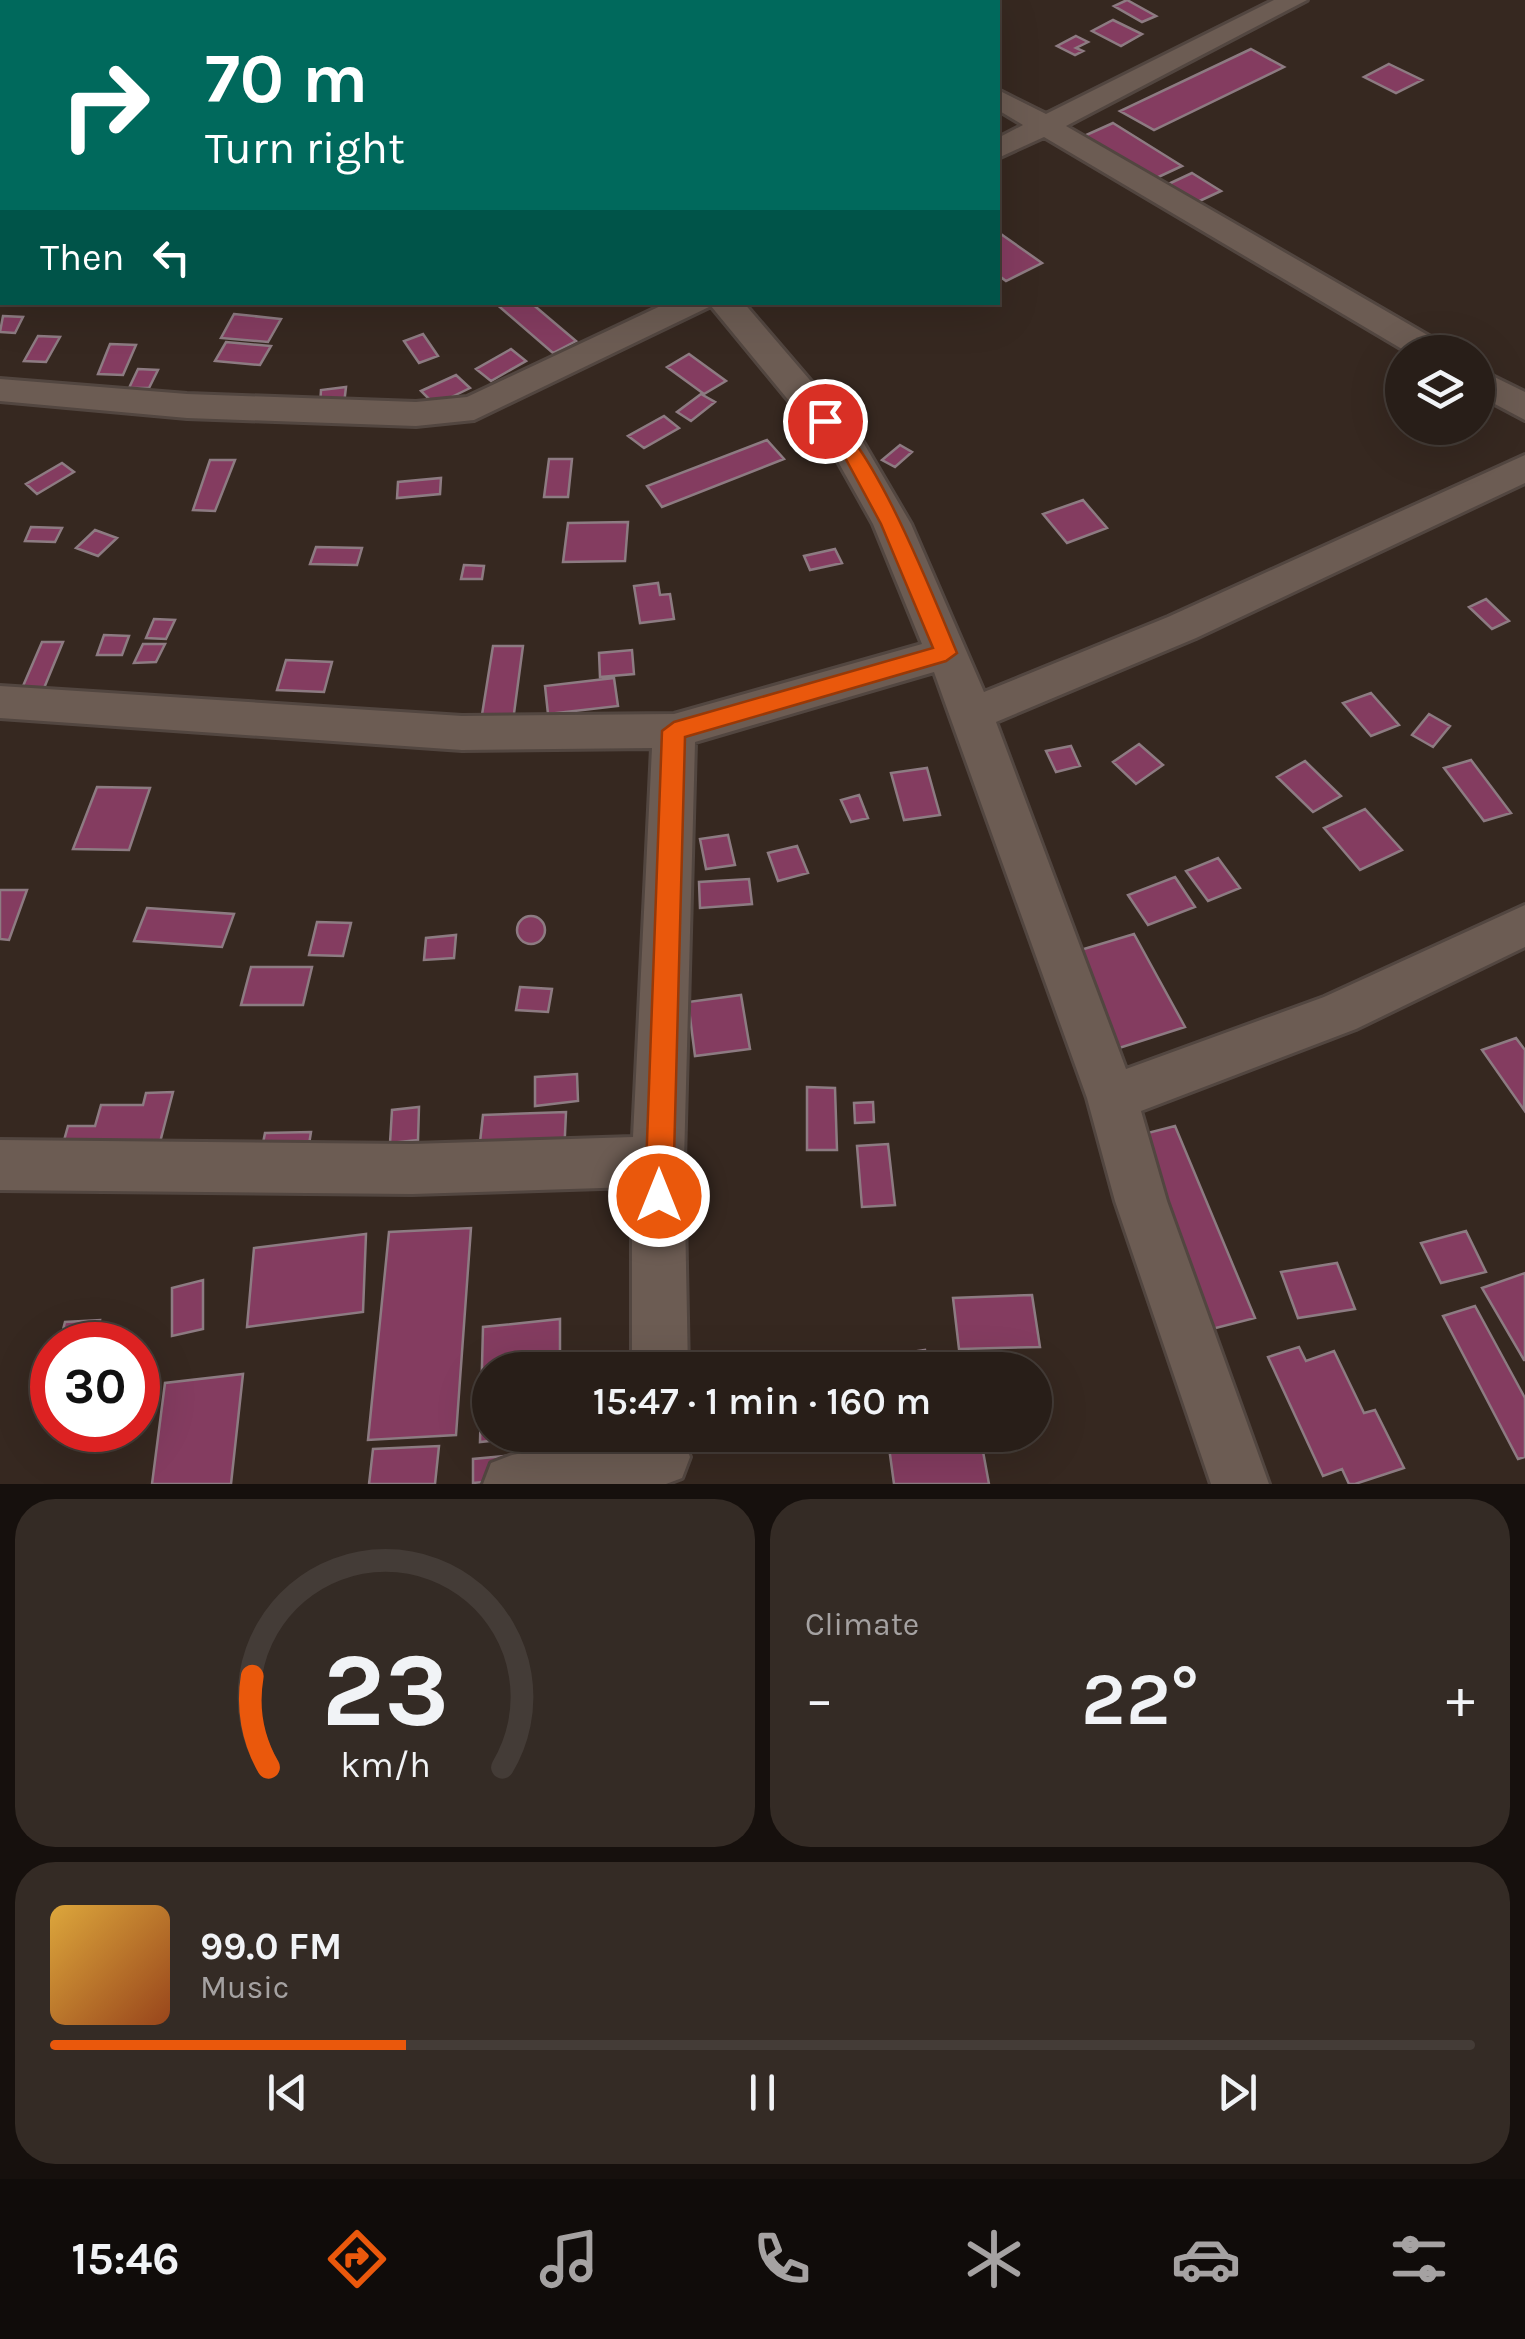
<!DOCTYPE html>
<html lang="en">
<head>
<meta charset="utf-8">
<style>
	:root { --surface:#281e18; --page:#342b25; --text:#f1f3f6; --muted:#a5a2a2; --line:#443c37; --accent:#ea580c }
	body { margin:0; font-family:Karla,sans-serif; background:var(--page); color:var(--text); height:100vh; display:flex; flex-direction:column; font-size:38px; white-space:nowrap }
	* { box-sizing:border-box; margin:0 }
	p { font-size:32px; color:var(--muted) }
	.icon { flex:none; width:55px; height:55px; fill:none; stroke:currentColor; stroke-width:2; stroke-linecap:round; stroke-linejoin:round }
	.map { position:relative; height:1484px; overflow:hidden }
	.side { display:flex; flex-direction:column; gap:15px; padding:15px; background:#16100d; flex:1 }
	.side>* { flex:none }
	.guide { position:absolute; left:0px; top:0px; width:1000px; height:305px; box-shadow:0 10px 40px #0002,0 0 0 2px var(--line); background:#00695c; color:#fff; overflow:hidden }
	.tools { position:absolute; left:1385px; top:335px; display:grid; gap:20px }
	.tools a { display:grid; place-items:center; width:110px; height:110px; border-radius:50%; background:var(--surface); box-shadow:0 10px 40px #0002,0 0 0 2px var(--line); font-size:50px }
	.speed { position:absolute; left:30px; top:1322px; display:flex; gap:20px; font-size:50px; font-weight:700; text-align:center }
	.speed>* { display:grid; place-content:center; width:130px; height:130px; border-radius:50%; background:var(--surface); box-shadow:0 10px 40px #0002,0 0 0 2px var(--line); line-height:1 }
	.speed .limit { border:15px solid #d22; background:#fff; color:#111 }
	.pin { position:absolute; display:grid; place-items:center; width:85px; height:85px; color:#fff; margin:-42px; border:5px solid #fff; border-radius:50%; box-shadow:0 2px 10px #0007 }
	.me { position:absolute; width:110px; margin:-55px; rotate:0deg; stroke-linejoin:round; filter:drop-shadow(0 0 8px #0008) }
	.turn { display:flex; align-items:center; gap:35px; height:210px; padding:0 40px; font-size:45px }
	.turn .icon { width:130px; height:130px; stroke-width:2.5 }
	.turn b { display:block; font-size:70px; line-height:85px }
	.then { display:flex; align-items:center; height:95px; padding:0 40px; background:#0003; gap:20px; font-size:38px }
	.big { font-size:75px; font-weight:600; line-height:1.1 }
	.side .widget { flex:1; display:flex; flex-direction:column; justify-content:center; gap:15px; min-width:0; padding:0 35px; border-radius:40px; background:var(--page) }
	.side .dial { align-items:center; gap:0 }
	.dial svg { height:260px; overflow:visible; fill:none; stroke:var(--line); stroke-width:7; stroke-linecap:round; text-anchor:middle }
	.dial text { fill:var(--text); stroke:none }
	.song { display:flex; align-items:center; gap:30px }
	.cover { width:120px; height:120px; border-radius:15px; background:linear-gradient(135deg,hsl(40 70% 55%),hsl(20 70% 35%)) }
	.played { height:10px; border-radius:5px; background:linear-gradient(90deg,var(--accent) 25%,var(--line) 25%) }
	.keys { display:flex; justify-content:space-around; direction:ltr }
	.heat { display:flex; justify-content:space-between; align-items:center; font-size:55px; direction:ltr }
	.side .tiles { flex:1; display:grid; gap:15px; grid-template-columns:1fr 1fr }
	.widget:last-child { grid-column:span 2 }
	.trip { position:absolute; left:472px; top:1352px; width:580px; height:100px; border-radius:50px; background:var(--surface); box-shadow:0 10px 40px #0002,0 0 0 2px var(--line); font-weight:600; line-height:100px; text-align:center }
	.tab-bar { display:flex; height:160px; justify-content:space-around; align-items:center; background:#100c0a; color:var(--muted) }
	.tab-bar .icon { width:70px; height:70px }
	.tab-bar .active { color:var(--accent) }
	.tab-bar b { font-size:45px; color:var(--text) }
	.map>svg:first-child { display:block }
	.building { fill:#843c60; stroke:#8d7b82; stroke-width:2.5 }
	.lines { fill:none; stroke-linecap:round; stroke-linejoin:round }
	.street-casing { stroke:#524640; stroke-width:6 }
	.street { fill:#6c5c53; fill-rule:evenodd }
	.route { fill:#ea580c; stroke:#983908; stroke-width:2.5 }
</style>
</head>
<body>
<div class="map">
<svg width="1525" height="1484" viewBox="0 0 1525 1484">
	<rect width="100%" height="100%" fill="#362820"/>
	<path class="building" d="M1127 0 1156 16 1142 22 1114 6Z
		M1113 20 1142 34 1121 46 1092 31Z
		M1076 36 1088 42 1076 48 1083 51 1075 55 1057 46Z
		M1251 49 1284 67 1154 130 1120 111Z
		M1389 64 1422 80 1396 93 1364 77Z
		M1113 123 1182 166 1152 180 1084 136Z
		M1192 173 1221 191 1191 205 1162 187Z
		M998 232 1042 263 1006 281 998 275Z
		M494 302H530L576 341 553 353Z
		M234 314 281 319 268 342 221 338Z
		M3 316 23 317 15 333 0 332Z
		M423 334 438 356 419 363 404 341Z
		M38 336 60 337 46 362 24 361Z
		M226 342 271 346 260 365 215 361Z
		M110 344 136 345 123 375 98 374Z
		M511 349 526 361 491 381 476 369Z
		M689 354 726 381 704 394 667 367Z
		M138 369 158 370 149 388H129Z
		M456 375 470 388 435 405 421 391Z
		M346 387 344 404 320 406 321 390Z
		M701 394 715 402 691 421 677 412Z
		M664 416 679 428 644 448 628 436Z
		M767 440 784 459 662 507 647 486Z
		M900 445 912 452 895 467 882 460Z
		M549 459H572L568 497H544Z
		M210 460H235L215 511 193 510Z
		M62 463 74 472 37 494 26 484Z
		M441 478 440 494 397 498 398 482Z
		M1083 500 1107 528 1067 543 1043 514Z
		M628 522 625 561 563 562 568 523Z
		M31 527 62 528 55 542 25 541Z
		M95 530 117 538 98 556 76 548Z
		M316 547 362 548 357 565 310 564Z
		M835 549 842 563 810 570 804 556Z
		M464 565 484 566 482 579H461Z
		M658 583 660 595 670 594 674 619 640 623 634 586Z
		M1486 599 1509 621 1492 629 1469 607Z
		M154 619 175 620 166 639 146 638Z
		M104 635 129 636 122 655H97Z
		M42 642H63L42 693H20Z
		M143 644H165L156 662 134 663Z
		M493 646H523L513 721H481Z
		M632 650 634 674 600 677 599 653Z
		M286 660 332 662 324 692 277 690Z
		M614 678 618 706 548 714 545 686Z
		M1371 693 1399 725 1371 736 1343 703Z
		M1429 714 1450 726 1433 747 1412 735Z
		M1139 744 1163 765 1136 784 1113 762Z
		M1071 746 1080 766 1056 772 1046 751Z
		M1471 760 1511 813 1484 821 1444 768Z
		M1305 761 1341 796 1313 812 1277 777Z
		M927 768 940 815 904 820 891 773Z
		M97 787 150 788 129 850 73 849Z
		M859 795 868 818 851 822 841 800Z
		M1365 809 1402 850 1360 870 1324 828Z
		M728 835 735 865 706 869 700 839Z
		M797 846 808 873 778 881 768 853Z
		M1218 858 1240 888 1208 901 1186 871Z
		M1175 877 1195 907 1148 925 1128 895Z
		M749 879 752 904 700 908 699 882Z
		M0 890H27L9 940 0 939Z
		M147 908 234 914 222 947 134 941Z
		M517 930a14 14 0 1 1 28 0a14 14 0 1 1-28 0Z
		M317 922 351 923 343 956 309 955Z
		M1134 934 1185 1027 1116 1049 1067 954Z
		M456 935 454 958 424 960 426 938Z
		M251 967H312L303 1005H241Z
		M520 987 552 989 548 1012 516 1010Z
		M741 995 750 1049 695 1056 688 1002Z
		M1516 1038 1525 1050 1524 1110 1482 1050Z
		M577 1074 578 1101 535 1106V1077Z
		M807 1087 835 1088 837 1150H807Z
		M173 1092 157 1154 60 1155 68 1126H95L101 1105H143L146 1093Z
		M873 1102 874 1122 855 1123 854 1103Z
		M419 1107 418 1140 390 1143 392 1110Z
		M566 1112 564 1156 478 1160 483 1115Z
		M1175 1126 1255 1318 1204 1331 1128 1138Z
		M311 1132 306 1163H259L265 1133Z
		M888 1144 895 1205 862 1207 857 1146Z
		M471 1228 456 1435 368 1440 389 1232Z
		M1466 1231 1486 1272 1441 1283 1421 1243Z
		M366 1234 363 1312 247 1327 254 1248Z
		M1337 1263 1355 1309 1298 1318 1281 1272Z
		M1525 1273V1360H1524L1482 1288Z
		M203 1280V1329L172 1336V1288Z
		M1032 1295 1040 1347 959 1349 953 1298Z
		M1475 1306 1525 1398V1457L1518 1459 1443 1316Z
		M560 1319V1370H490V1435H545L480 1442 483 1327Z
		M100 1320 95 1345H59L65 1322Z
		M1299 1347 1306 1361 1334 1351 1364 1413 1375 1410 1404 1468 1355 1484H1349L1342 1469 1323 1476 1268 1357Z
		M925 1350 928 1367 940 1366 941 1370H901L898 1354Z
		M243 1374 231 1484H152L165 1383Z
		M925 1435H980L989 1484H894L888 1440Z
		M439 1446 435 1484H369L373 1449Z
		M514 1455V1479L473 1483V1459Z"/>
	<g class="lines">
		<defs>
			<path id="street" d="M139 0H226L227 2H141Z
				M1274 0H1307L1066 126 1443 344 1448 352H1407L1044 137 998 158V138L1023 125 998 110V90L1046 114Z
				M0 149 2 150V168L0 167Z
				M669 302H743L863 442 911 524 984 692 1168 617 1525 455V483L1196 638 996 722 1126 1069 1324 997 1525 905V947L1356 1029 1141 1111 1167 1201 1269 1484H1211L1115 1201 1087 1098 934 672 695 742 684 1161 688 1370H632V1187L412 1194 0 1190V1140L412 1144 633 1137 652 748 462 750 0 718V686L462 716 674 714 922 644 873 524 836 458 711 306 474 420 416 426 187 418 0 401V379L187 394 416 402 467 397Z
				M1478 369 1525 392V420L1478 395Z
				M622 1435 682 1436 690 1457 682 1478 666 1484H483L491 1463 512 1455Z"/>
		</defs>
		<use href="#street" class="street-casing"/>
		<use href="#street" class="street"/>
	</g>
	<path class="route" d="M825 415C869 430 937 606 957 653L946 661 685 737 673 1196 669 1206 659 1210 649 1206 645 1196 662 731 674 722 933 648 881 524 843 454 816 421Z"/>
</svg>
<div class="tools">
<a><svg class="icon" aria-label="layers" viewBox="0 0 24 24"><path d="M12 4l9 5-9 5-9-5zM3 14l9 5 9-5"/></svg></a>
</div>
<div class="speed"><div class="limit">30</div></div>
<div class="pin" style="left:825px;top:421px;background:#d93025"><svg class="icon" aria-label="arrive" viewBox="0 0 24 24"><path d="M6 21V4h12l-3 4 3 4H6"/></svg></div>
<svg class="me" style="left:659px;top:1196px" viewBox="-20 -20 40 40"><circle r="17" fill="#ea580c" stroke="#fff" stroke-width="3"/><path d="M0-11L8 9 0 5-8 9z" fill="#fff"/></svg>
<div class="trip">15:47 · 1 min · 160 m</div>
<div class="guide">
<div class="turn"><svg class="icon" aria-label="right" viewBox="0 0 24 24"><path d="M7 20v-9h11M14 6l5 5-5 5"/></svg><div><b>70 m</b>Turn right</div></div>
<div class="then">Then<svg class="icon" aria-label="left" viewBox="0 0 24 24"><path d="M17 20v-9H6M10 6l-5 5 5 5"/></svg></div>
</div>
</div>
<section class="side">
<div class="tiles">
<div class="widget dial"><svg viewBox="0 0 100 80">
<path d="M14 69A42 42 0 1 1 86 69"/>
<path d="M14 69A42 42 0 0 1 9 41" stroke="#ea580c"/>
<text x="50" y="56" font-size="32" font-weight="700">23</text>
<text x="50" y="72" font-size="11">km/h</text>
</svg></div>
<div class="widget"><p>Climate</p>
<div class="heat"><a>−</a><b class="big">22°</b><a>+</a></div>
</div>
<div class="widget">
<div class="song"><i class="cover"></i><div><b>99.0 FM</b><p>Music</p></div></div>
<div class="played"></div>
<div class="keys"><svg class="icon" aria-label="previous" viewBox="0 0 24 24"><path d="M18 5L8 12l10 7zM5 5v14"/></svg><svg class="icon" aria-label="pause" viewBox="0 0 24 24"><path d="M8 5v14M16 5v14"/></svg><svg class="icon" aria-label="next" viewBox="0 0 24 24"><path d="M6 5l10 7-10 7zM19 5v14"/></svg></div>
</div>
</div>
</section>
<nav class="tab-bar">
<b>15:46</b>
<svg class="icon active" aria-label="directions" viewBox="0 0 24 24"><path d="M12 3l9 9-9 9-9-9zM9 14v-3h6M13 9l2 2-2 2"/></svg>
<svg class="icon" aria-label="music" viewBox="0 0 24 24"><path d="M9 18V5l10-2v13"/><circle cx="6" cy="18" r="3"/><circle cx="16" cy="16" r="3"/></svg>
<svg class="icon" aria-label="phone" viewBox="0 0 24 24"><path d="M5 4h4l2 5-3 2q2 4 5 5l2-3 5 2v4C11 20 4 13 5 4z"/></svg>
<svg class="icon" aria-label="climate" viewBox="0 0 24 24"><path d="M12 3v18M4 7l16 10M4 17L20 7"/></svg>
<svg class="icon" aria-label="car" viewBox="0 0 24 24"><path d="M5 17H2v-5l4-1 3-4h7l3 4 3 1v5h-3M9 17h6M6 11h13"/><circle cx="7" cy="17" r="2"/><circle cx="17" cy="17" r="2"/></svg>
<svg class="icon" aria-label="filters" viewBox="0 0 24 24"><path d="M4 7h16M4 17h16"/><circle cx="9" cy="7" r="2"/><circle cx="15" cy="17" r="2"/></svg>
</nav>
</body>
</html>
